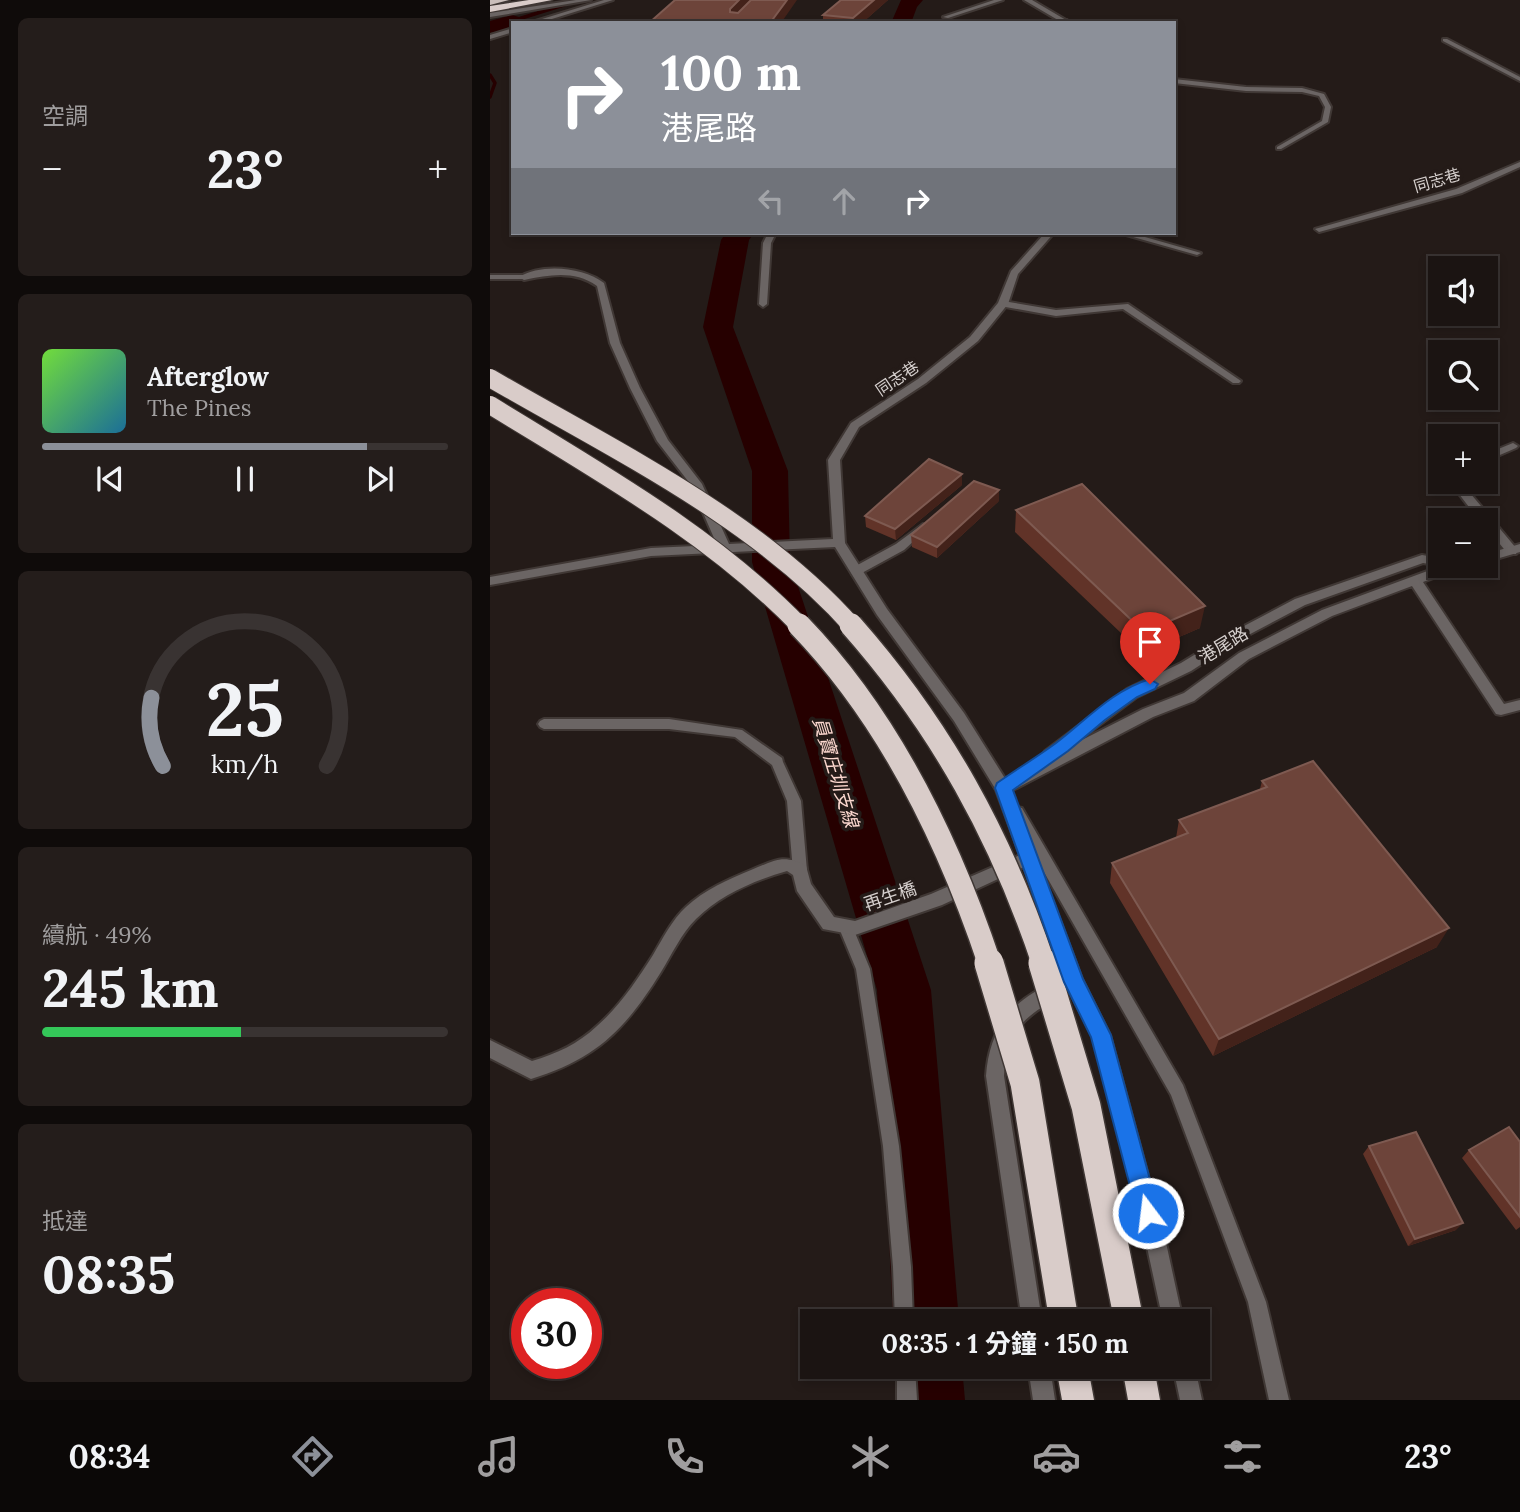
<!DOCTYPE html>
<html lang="zh-TW">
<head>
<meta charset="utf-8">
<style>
	:root { --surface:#1b1412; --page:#241d1b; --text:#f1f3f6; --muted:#a09e9f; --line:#393332; --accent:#8c9099 }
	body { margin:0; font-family:Lora,"Noto Sans TC",serif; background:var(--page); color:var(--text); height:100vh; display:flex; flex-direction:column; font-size:26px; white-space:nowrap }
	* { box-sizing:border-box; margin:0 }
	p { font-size:23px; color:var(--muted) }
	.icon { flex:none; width:38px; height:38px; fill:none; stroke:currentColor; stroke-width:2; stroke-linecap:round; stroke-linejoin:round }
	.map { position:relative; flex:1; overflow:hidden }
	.side { display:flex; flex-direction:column; gap:18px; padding:18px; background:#0f0b0a; width:490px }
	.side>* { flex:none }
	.guide { position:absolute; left:21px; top:21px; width:665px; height:214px; border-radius:0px; box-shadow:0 4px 10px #0003,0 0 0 2px var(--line); background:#8c9099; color:#fff; overflow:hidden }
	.controls { position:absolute; left:938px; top:256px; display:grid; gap:14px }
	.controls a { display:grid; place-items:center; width:70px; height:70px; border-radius:0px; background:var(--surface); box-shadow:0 4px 10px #0003,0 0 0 2px var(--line); font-size:35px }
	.speed { position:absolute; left:21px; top:1288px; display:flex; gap:14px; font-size:35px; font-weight:700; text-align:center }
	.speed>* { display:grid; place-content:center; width:91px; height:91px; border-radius:50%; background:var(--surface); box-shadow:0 4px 10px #0003,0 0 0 2px var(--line); line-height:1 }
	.speed .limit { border:10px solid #d22; background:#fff; color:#111 }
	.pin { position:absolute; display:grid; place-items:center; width:60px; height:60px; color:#fff; margin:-72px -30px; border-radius:50% 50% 50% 0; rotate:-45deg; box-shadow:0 0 7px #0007 }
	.pin .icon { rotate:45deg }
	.me { position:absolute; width:77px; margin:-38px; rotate:345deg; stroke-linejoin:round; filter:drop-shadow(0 0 5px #0008) }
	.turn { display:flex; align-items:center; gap:24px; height:147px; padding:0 35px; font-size:32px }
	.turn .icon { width:91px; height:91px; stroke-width:2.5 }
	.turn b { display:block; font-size:49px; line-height:60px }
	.lanes { display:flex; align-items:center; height:66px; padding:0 35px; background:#0003; justify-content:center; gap:35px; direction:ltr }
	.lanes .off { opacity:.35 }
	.big { font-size:52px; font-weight:700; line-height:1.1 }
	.side .card { flex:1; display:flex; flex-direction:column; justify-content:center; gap:10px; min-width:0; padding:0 24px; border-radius:10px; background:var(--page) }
	.side .dial { align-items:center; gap:0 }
	.dial svg { height:182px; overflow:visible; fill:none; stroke:var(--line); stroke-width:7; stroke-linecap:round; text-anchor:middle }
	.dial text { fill:var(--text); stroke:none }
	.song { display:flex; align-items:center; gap:21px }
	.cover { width:84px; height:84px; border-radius:10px; background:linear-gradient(135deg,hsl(100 70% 55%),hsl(200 70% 35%)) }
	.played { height:7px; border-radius:4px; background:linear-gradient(90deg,var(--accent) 80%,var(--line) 80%) }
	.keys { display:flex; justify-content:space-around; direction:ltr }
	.heat { display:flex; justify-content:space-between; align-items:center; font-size:38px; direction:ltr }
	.charge { height:10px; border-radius:5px; background:linear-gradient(90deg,#34c759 49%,var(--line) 0) }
	.trip { position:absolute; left:310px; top:1309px; width:410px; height:70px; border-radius:0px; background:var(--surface); box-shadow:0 4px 10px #0003,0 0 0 2px var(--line); font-weight:700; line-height:70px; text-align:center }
	.tabs { display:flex; height:112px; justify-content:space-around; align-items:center; background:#0b0807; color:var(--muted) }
	.tabs .icon { width:49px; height:49px }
	.tabs .selected { color:var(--accent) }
	.tabs b { font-size:32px; color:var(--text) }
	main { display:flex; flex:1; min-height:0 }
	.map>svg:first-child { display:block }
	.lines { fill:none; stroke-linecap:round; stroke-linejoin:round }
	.stream { stroke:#260000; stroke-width:3.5 }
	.river { fill:#260000; fill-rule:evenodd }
	.service-casing { stroke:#403835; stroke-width:4 }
	.minor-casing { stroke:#403835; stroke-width:4 }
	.tertiary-casing { stroke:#403835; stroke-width:4 }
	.trunk-casing { stroke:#403835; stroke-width:4 }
	.motorway-casing { stroke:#403835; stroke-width:3 }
	.service { fill:#6b6564; fill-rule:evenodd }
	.minor { fill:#6b6564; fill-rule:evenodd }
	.tertiary { fill:#6b6564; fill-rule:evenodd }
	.trunk { fill:#cabeba; fill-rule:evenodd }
	.motorway { fill:#d9ccc9; fill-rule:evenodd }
	.motorway-bridge-far2-casing { stroke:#403835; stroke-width:20; stroke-linecap:butt }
	.motorway-bridge-far1-casing { stroke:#403835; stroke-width:26; stroke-linecap:butt }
	.motorway-bridge-casing { stroke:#403835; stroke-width:32; stroke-linecap:butt }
	.motorway-bridge-far2 { stroke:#d9ccc9; stroke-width:18 }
	.motorway-bridge-far1 { stroke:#d9ccc9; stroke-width:23 }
	.motorway-bridge { stroke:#d9ccc9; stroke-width:29 }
	.wall { fill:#613328 }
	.shaded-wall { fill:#43221a }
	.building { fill:#6d443a; stroke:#7e5a51; stroke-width:2 }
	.route { fill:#1a73e8; stroke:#114b97; stroke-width:2 }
	.labels { text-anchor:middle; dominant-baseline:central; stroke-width:7; stroke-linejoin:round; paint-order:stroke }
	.far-street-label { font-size:16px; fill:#d6d0ce; stroke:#241b18 }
	.street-label { font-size:18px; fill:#d6d0ce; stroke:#241b18 }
	.water-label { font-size:19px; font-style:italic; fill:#fcd8cf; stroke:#241b18 }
</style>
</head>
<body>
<main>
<section class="side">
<div class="card"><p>空調</p>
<div class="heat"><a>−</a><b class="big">23°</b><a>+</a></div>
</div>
<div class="card">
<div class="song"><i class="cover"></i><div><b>Afterglow</b><p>The Pines</p></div></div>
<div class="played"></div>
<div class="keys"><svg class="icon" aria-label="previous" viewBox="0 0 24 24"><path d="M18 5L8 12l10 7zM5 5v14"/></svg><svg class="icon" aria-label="pause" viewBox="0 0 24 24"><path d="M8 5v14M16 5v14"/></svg><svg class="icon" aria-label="next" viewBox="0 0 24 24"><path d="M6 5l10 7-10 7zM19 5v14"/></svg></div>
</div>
<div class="card dial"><svg viewBox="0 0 100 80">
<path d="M14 69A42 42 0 1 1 86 69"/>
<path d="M14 69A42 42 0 0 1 9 39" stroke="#8c9099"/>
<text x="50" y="56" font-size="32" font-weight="700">25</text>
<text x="50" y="72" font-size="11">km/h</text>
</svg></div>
<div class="card"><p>續航 · 49%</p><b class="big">245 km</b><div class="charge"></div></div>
<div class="card"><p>抵達</p><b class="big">08:35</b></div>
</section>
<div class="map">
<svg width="1030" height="1400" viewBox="0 0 1030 1400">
	<rect width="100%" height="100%" fill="#241b18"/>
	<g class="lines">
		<path class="stream" d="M0 37 22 21 83 2
			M0 75 5 83 0 97"/>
		<path class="river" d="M411 0H433L427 7 421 23H401Z
			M22 15 29 17 31 23H23V27L0 33V21Z
			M236 233H264L259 240 243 327 298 471 300 562 441 990 469 1321H403L387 990 262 562V471L213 327 231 240Z
			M405 1367H472L475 1400H407Z"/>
		<defs>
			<path id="service" d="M114 0H123L49 23H39Z
				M504 0H513L458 18 453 17Z
				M577 20 579 23H563Z
				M23 28V32L0 39V35Z
				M953 39H957L1030 77V81L953 41Z
				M684 79 756 87 812 88 834 94 841 107 838 122 791 149H787V147L832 121 835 107 829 96 812 92 756 91 684 83Z
				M278 233H286L281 243 277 304 273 307 269 304 273 243Z
				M629 233H641L711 253 707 255Z
				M0 275H34L38 277 34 279H0Z
				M513 301 566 310 638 304 751 381 749 383H743L633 309 566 316 510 306V302Z
				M1023 443 1028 446 1026 448 996 461V454Z
				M959 481H970L1026 548 1027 551 1026 554H1018L996 527V520H989Z
				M433 524 438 527 437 529 414 550 370 574H362L361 571 362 568 406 544Z
				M54 719H179L252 730 292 758 293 762 311 801 317 871 315 875 310 877 305 875 303 871 297 801 282 765 245 737 179 729H54L50 727 48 724 50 721Z
				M527 807 532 808 693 1085 776 1302 799 1400H779L758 1302 681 1095 522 816 520 812 522 808Z
				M356 922 361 923 380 969 409 1146 421 1267 423 1321H405L403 1267 393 1146 366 969 349 928 351 923Z
				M407 1367H425L427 1400H407Z"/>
			<path id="minor" d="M534 0H542L581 23H573Z
				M1030 162V167L972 193 829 232 825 229 966 189Z
				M555 233H564L528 274 518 304 488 341 436 383 369 427 350 460 355 543 397 609 474 713 516 780 555 759 553 755 555 751 637 689 691 663 737 635 805 599 932 555 950 558V565H972L970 568 933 582 1014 704 1030 700V710L1011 715 1006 714 922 586 842 616 759 659 704 701 663 717 521 791 592 979 620 1035 675 1238 693 1321H673L655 1238 603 1037 575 982 534 867 452 905 365 935 333 929 307 891 303 875 297 871C265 880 230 895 206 919 191 934 182 954 171 972 135 1030 106 1059 41 1079L0 1058V1040L42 1061C66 1054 88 1044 107 1026 130 1006 147 980 163 955 173 938 182 920 196 907 214 890 239 879 261 870 284 861 293 853 316 866L321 884 344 917 365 921 441 894 530 855 506 790 464 721 387 615 345 547 161 556 0 585V577L161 548 227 545 201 485 167 441 140 388 120 343 107 286C84 270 60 275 34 280L29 277C52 263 93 267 114 283L130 343 150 388 178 440 212 484 239 544 343 539 338 460 361 423 428 379 480 337 508 303 521 271ZM933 563 951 566 832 610 749 653 694 693 653 709 584 744 647 697 701 671 747 641 815 605Z
				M1030 544V552L996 562V554Z
				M564 983 570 985 573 991 570 997C533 1016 516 1033 514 1076L552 1321H532L496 1076C499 1031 521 999 564 983Z
				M538 1367H560L565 1400H543Z
				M683 1367H705L712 1400H690Z"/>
			<path id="tertiary" d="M86 0H101L0 17V13Z"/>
			<path id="trunk" d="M0 0H19L0 5Z"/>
			<path id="motorway" d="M39 0H62L0 12V6Z
				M566 1367H598L604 1400H572Z
				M632 1367H664L670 1400H638Z"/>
		</defs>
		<use href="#service" class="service-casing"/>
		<use href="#minor" class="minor-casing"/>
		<use href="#tertiary" class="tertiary-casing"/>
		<use href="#trunk" class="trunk-casing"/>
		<use href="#motorway" class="motorway-casing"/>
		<use href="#service" class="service"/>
		<use href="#minor" class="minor"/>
		<use href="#tertiary" class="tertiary"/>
		<use href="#trunk" class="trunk"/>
		<use href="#motorway" class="motorway"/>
		<defs>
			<path id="motorway-bridge-far2" d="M0 378C122 449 268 519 363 627
				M0 405C109 472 221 534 311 627"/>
			<path id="motorway-bridge-far1" d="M309 625C400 719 459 842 500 965
				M361 625C451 727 511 836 554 965"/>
			<path id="motorway-bridge" d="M499 963 535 1083 574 1321
				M553 963 596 1106 639 1321"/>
		</defs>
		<use href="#motorway-bridge-far2" class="motorway-bridge-far2-casing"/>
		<use href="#motorway-bridge-far1" class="motorway-bridge-far1-casing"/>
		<use href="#motorway-bridge" class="motorway-bridge-casing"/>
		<use href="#motorway-bridge-far2" class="motorway-bridge-far2"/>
		<use href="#motorway-bridge-far1" class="motorway-bridge-far1"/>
		<use href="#motorway-bridge" class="motorway-bridge"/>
	</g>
	<path class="wall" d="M351 0H398L372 23H333V15Z
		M472 485 406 540 376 527 375 516Z
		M509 501 447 558 422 547 421 535Z
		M526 510 710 628 652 653 525 532Z
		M772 781 947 947 723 1056 620 883 622 863 686 838 689 820 770 789Z
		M1030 1142V1227L1026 1230 972 1158 979 1150Z
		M879 1146 966 1230 918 1246 873 1154Z"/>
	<path class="shaded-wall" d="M249 0H263L242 21 240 9Z
		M297 0H307L291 23H280Z
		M384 0H398L372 23H363V18Z
		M472 474V485L406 540 405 529Z
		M509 490V501L447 558V547Z
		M715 606 710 628 652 653 654 632Z
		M959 928 947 947 723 1056 729 1039Z
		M973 1223 966 1230 918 1246 925 1239Z"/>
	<path class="building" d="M185 0H249L240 9V12L248 13 261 0H297L280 23H159Z
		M351 0H384L363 18 333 15Z
		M439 459 472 474 405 529 375 516Z
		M484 481 509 490 447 547 421 535Z
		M592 484 715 606 654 632 526 510Z
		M823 761 959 928 729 1039 622 863 698 833 689 820 777 787 772 781Z
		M1019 1127 1030 1142V1217L979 1150Z
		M926 1132 973 1223 925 1239 879 1146Z"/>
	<path class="route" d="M660 679 668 684 665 689 647 697 615 720 578 751 523 790 593 979 621 1035 669 1213 666 1221 658 1224 650 1221 647 1213 601 1037 574 982 505 788 507 783C527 769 547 757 566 743 596 720 623 690 660 679Z"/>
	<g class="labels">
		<g class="far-street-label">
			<text transform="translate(947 180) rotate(-16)">同志巷</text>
			<text transform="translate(407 378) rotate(-34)">同志巷</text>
		</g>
		<g class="street-label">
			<text transform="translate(733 645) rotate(-31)">港尾路</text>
			<text transform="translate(400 896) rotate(-19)">再生橋</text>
		</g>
		<g class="water-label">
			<text transform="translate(346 772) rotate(73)">員寶庄圳支線</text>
		</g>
	</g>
</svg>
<div class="controls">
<a><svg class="icon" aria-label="sound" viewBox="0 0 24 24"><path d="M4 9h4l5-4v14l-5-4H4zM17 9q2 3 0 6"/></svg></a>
<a><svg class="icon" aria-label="search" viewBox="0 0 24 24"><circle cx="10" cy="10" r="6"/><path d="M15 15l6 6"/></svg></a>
<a>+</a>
<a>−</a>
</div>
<div class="speed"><div class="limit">30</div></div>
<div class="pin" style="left:660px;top:684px;background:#d93025"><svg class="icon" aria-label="arrive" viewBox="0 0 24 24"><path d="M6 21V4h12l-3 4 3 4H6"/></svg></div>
<svg class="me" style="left:658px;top:1213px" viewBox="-20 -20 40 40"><circle r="17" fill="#1a73e8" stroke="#fff" stroke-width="3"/><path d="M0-11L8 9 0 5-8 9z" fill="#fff"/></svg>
<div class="trip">08:35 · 1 分鐘 · 150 m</div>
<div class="guide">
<div class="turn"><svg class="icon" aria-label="right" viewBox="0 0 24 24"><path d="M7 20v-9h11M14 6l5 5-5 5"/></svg><div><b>100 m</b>港尾路</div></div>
<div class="lanes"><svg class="icon off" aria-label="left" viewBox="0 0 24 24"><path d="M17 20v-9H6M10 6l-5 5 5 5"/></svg><svg class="icon off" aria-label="ahead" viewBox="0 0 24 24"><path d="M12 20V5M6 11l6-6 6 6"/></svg><svg class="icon" aria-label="right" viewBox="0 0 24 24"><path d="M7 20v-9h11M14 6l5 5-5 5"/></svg></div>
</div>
</div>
</main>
<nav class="tabs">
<b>08:34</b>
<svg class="icon selected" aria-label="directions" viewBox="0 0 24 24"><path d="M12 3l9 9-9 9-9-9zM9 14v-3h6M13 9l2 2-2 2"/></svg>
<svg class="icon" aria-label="music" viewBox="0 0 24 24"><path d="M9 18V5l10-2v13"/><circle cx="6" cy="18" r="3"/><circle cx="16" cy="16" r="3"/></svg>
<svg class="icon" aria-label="phone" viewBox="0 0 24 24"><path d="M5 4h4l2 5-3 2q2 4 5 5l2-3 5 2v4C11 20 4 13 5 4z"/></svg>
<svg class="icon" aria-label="climate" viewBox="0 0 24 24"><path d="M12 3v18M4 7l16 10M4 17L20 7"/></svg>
<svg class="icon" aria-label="car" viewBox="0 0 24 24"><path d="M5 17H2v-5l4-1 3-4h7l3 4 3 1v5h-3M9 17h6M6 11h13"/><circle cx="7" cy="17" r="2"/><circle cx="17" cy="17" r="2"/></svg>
<svg class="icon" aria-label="filters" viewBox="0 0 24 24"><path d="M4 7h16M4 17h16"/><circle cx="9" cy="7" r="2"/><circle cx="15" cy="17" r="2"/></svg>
<b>23°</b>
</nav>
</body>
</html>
